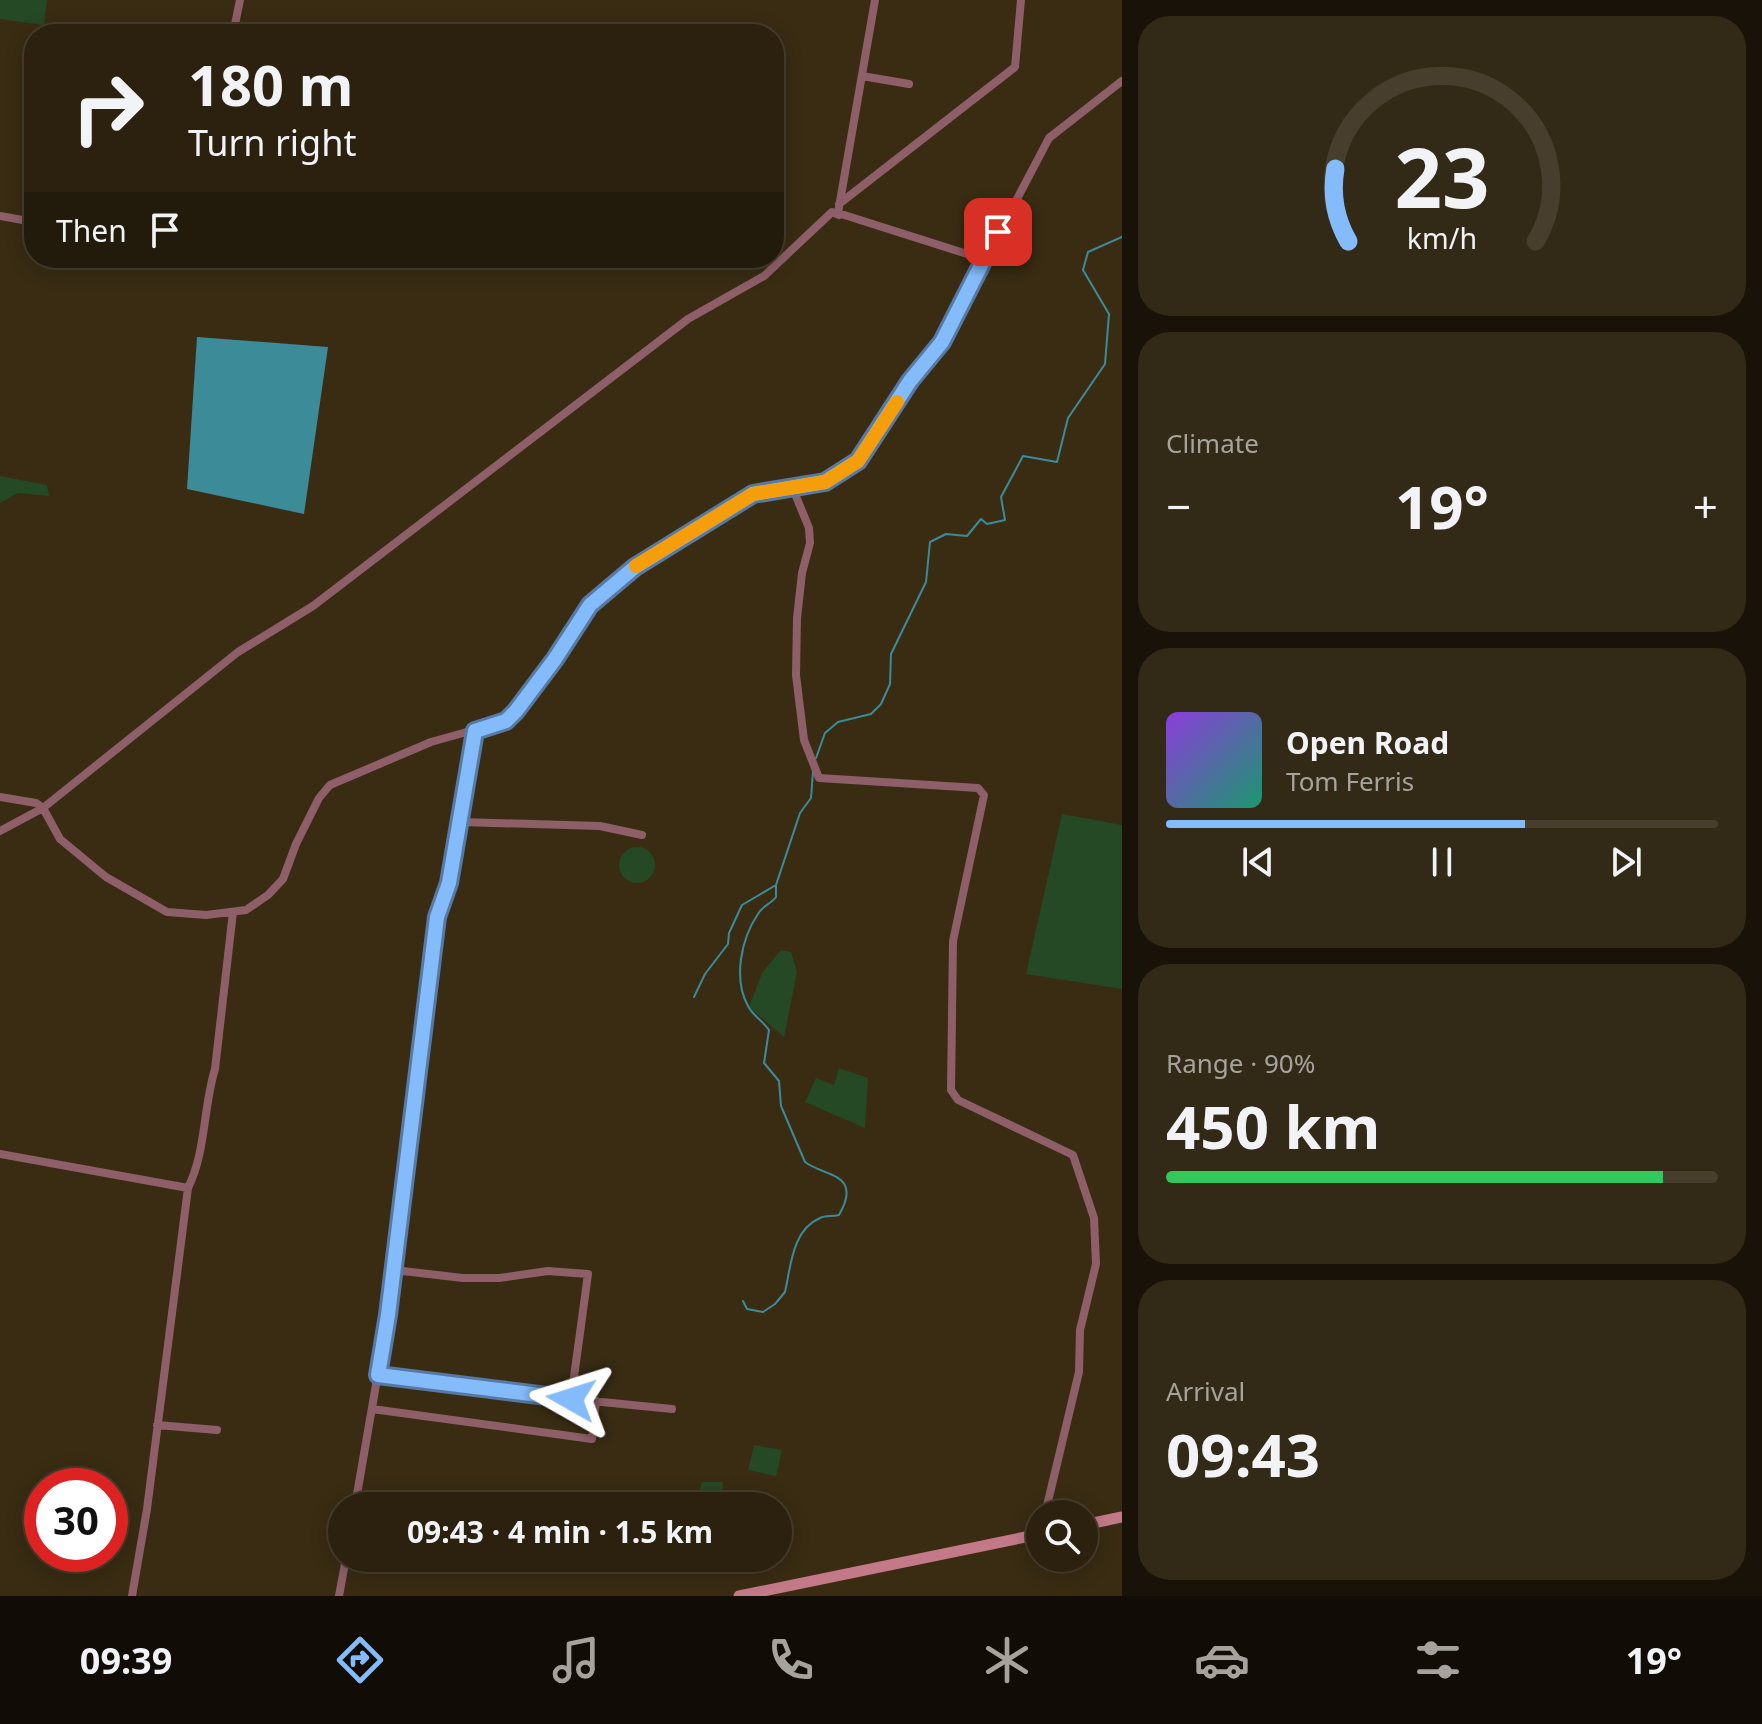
<!DOCTYPE html>
<html lang="en">
<head>
<meta charset="utf-8">
<style>
	:root { --surface:#2b210e; --page:#332917; --text:#f1f3f6; --muted:#a6a39e; --line:#473e2e; --accent:#84bcfb }
	body { margin:0; font-family:"Noto Sans",sans-serif; background:var(--page); color:var(--text); height:100vh; display:flex; flex-direction:column; font-size:30px; white-space:nowrap }
	* { box-sizing:border-box; margin:0 }
	p { font-size:26px; color:var(--muted) }
	.icon { flex:none; width:44px; height:44px; fill:none; stroke:currentColor; stroke-width:2; stroke-linecap:round; stroke-linejoin:round }
	.map { position:relative; flex:1; overflow:hidden }
	.panel { display:flex; flex-direction:column; gap:16px; padding:16px; background:#181208; width:640px }
	.panel>* { flex:none }
	.top-card { position:absolute; left:24px; top:24px; width:760px; height:244px; border-radius:32px; box-shadow:0 4px 20px #0003,0 0 0 2px var(--line); background:#2b210e; color:var(--text); overflow:hidden }
	.buttons { position:absolute; left:1026px; top:1500px; display:grid; gap:16px }
	.buttons a { display:grid; place-items:center; width:72px; height:72px; border-radius:50%; background:var(--surface); box-shadow:0 4px 20px #0003,0 0 0 2px var(--line); font-size:40px }
	.speed { position:absolute; left:24px; top:1468px; display:flex; gap:16px; font-size:40px; font-weight:700; text-align:center }
	.speed>* { display:grid; place-content:center; width:104px; height:104px; border-radius:50%; background:var(--surface); box-shadow:0 4px 20px #0003,0 0 0 2px var(--line); line-height:1 }
	.speed .limit { border:12px solid #d22; background:#fff; color:#111 }
	.pin { position:absolute; display:grid; place-items:center; width:68px; height:68px; color:#fff; margin:-34px; border-radius:16px; box-shadow:0 4px 12px #0006 }
	.me { position:absolute; width:88px; margin:-44px; rotate:276deg; stroke-linejoin:round; filter:drop-shadow(0 0 6px #0008) }
	.turn { display:flex; align-items:center; gap:28px; height:168px; padding:0 32px; font-size:36px }
	.turn .icon { width:104px; height:104px; stroke-width:2.5 }
	.turn b { display:block; font-size:56px; line-height:68px }
	.then { display:flex; align-items:center; height:76px; padding:0 32px; background:#0003; gap:16px; font-size:30px }
	.big { font-size:60px; font-weight:700; line-height:1.1 }
	.panel .tile { flex:1; display:flex; flex-direction:column; justify-content:center; gap:12px; min-width:0; padding:0 28px; border-radius:32px; background:var(--page) }
	.panel .dial { align-items:center; gap:0 }
	.dial svg { height:208px; overflow:visible; fill:none; stroke:var(--line); stroke-width:7; stroke-linecap:round; text-anchor:middle }
	.dial text { fill:var(--text); stroke:none }
	.song { display:flex; align-items:center; gap:24px }
	.cover { width:96px; height:96px; border-radius:12px; background:linear-gradient(135deg,hsl(270 70% 55%),hsl(160 70% 35%)) }
	.played { height:8px; border-radius:4px; background:linear-gradient(90deg,var(--accent) 65%,var(--line) 65%) }
	.keys { display:flex; justify-content:space-around; direction:ltr }
	.heat { display:flex; justify-content:space-between; align-items:center; font-size:44px; direction:ltr }
	.charge { height:12px; border-radius:6px; background:linear-gradient(90deg,#34c759 90%,var(--line) 0) }
	.trip { position:absolute; left:328px; top:1492px; width:464px; height:80px; border-radius:40px; background:var(--surface); box-shadow:0 4px 20px #0003,0 0 0 2px var(--line); font-weight:700; line-height:80px; text-align:center }
	.tab-bar { display:flex; height:128px; justify-content:space-around; align-items:center; background:#110d06; color:var(--muted) }
	.tab-bar .icon { width:56px; height:56px }
	.tab-bar .on { color:var(--accent) }
	.tab-bar b { font-size:36px; color:var(--text) }
	main { display:flex; flex:1; min-height:0 }
	.map>svg:first-child { display:block }
	.green { fill:#254825 }
	.water { fill:#3c8b99 }
	.lines { fill:none; stroke-linecap:round; stroke-linejoin:round }
	.stream { stroke:#3c8b99; stroke-width:2 }
	.street { stroke:#8e5f69; stroke-width:8 }
	.secondary { stroke:#c47989; stroke-width:11 }
	.route-casing { stroke:#567aa3; stroke-width:20 }
	.route { stroke:#84bcfb; stroke-width:14 }
	.slow { stroke:#f59e0b; stroke-width:14 }
</style>
</head>
<body>
<main>
<div class="map">
<svg width="1122" height="1596" viewBox="0 0 1122 1596">
	<rect width="100%" height="100%" fill="#392c13"/>
	<path class="green" d="M0 0H47L44 25 0 19Z
		M0 476 47 485 49 496 18 493 0 503Z
		M1062 814 1122 825V989L1026 974Z
		M619 865a18 18 0 1 1 36 0a18 18 0 1 1-36 0Z
		M781 950 791 952 797 972 784 1037 749 1007 762 973Z
		M839 1068 868 1078 865 1128 805 1102 816 1078 834 1085Z
		M754 1445 782 1450 776 1476 748 1470Z
		M702 1482H723L721 1506H696Z"/>
	<path class="water" d="M197 337 328 347 304 514 187 489Z"/>
	<g class="lines">
		<path class="stream" d="M816 758 825 733 838 722 871 714 881 704 890 684 891 654 926 582 930 542 946 534 967 536 981 519 987 524 1005 520 1001 497 1023 456 1057 462 1068 418 1105 364 1109 314 1083 270 1088 252 1122 237
			M694 997 705 974 728 944 729 933 742 905 776 885 800 813 811 798 813 772
			M743 1301 747 1309 763 1312 775 1304 785 1292C791 1266 792 1230 820 1218 826 1215 832 1217 839 1215 863 1173 825 1177 805 1162L781 1106 779 1081 764 1063 769 1030C763 1021 753 1016 748 1006 733 979 741 939 758 914 762 906 771 904 776 897V886"/>
		<path class="street" d="M875 0 838 213 983 259
			M233 34 240 0
			M862 76 909 84
			M839 204 1015 67 1021 0
			M0 216 34 222
			M793 489 809 528 810 543 802 573 797 618 796 675 804 740 819 778 978 788 984 795 953 941 951 1090 958 1100 1073 1155 1094 1218 1096 1264 1080 1330 1079 1372 1045 1514
			M0 797 36 803 43 808 238 652 313 606 688 319 764 276 832 212 839 215
			M460 822 600 826 642 835
			M0 831 43 808 60 839 106 877 167 912 206 915 246 910 268 895 283 879 296 844 319 798 330 785 431 742 506 721 524 703 590 605 635 567 753 494 825 482 858 461 910 381 942 342 1049 138 1122 81
			M0 1154 188 1188
			M394 1270 463 1278H499L548 1271 588 1274 571 1399
			M378 1375 512 1393 672 1409
			M372 1409 592 1439 596 1401
			M157 1425 217 1430
			M355 1506 388 1315 437 917 449 883 475 731
			M132 1596 147 1509 188 1188C206 1152 203 1108 215 1069L233 912
			M339 1596 346 1558"/>
		<path class="secondary" d="M1084 1525 1122 1517
			M739 1596 1040 1534"/>
	</g>
	<g class="lines">
		<defs>
			<path id="route" d="M571 1399 378 1375 388 1315 437 917 449 883 475 731 506 721 516 711 555 659 590 605 635 567 753 494 825 482 858 461 910 381 942 342 998 232"/>
		</defs>
		<use href="#route" class="route-casing"/>
		<use href="#route" class="route"/>
		<path class="slow" d="M636 566 753 494 825 482 858 461 897 402"/>
	</g>
</svg>
<div class="buttons">
<a><svg class="icon" aria-label="search" viewBox="0 0 24 24"><circle cx="10" cy="10" r="6"/><path d="M15 15l6 6"/></svg></a>
</div>
<div class="speed"><div class="limit">30</div></div>
<div class="pin" style="left:998px;top:232px;background:#d93025"><svg class="icon" aria-label="arrive" viewBox="0 0 24 24"><path d="M6 21V4h12l-3 4 3 4H6"/></svg></div>
<svg class="me" style="left:571px;top:1399px" viewBox="-20 -20 40 40"><path d="M0-17L14 15 0 8-14 15z" fill="#84bcfb" stroke="#fff" stroke-width="4"/></svg>
<div class="trip">09:43 · 4 min · 1.5 km</div>
<div class="top-card">
<div class="turn"><svg class="icon" aria-label="right" viewBox="0 0 24 24"><path d="M7 20v-9h11M14 6l5 5-5 5"/></svg><div><b>180 m</b>Turn right</div></div>
<div class="then">Then<svg class="icon" aria-label="arrive" viewBox="0 0 24 24"><path d="M6 21V4h12l-3 4 3 4H6"/></svg></div>
</div>
</div>
<section class="panel">
<div class="tile dial"><svg viewBox="0 0 100 80">
<path d="M14 69A42 42 0 1 1 86 69"/>
<path d="M14 69A42 42 0 0 1 9 41" stroke="#84bcfb"/>
<text x="50" y="56" font-size="32" font-weight="700">23</text>
<text x="50" y="72" font-size="11">km/h</text>
</svg></div>
<div class="tile"><p>Climate</p>
<div class="heat"><a>−</a><b class="big">19°</b><a>+</a></div>
</div>
<div class="tile">
<div class="song"><i class="cover"></i><div><b>Open Road</b><p>Tom Ferris</p></div></div>
<div class="played"></div>
<div class="keys"><svg class="icon" aria-label="previous" viewBox="0 0 24 24"><path d="M18 5L8 12l10 7zM5 5v14"/></svg><svg class="icon" aria-label="pause" viewBox="0 0 24 24"><path d="M8 5v14M16 5v14"/></svg><svg class="icon" aria-label="next" viewBox="0 0 24 24"><path d="M6 5l10 7-10 7zM19 5v14"/></svg></div>
</div>
<div class="tile"><p>Range · 90%</p><b class="big">450 km</b><div class="charge"></div></div>
<div class="tile"><p>Arrival</p><b class="big">09:43</b></div>
</section>
</main>
<nav class="tab-bar">
<b>09:39</b>
<svg class="icon on" aria-label="directions" viewBox="0 0 24 24"><path d="M12 3l9 9-9 9-9-9zM9 14v-3h6M13 9l2 2-2 2"/></svg>
<svg class="icon" aria-label="music" viewBox="0 0 24 24"><path d="M9 18V5l10-2v13"/><circle cx="6" cy="18" r="3"/><circle cx="16" cy="16" r="3"/></svg>
<svg class="icon" aria-label="phone" viewBox="0 0 24 24"><path d="M5 4h4l2 5-3 2q2 4 5 5l2-3 5 2v4C11 20 4 13 5 4z"/></svg>
<svg class="icon" aria-label="climate" viewBox="0 0 24 24"><path d="M12 3v18M4 7l16 10M4 17L20 7"/></svg>
<svg class="icon" aria-label="car" viewBox="0 0 24 24"><path d="M5 17H2v-5l4-1 3-4h7l3 4 3 1v5h-3M9 17h6M6 11h13"/><circle cx="7" cy="17" r="2"/><circle cx="17" cy="17" r="2"/></svg>
<svg class="icon" aria-label="filters" viewBox="0 0 24 24"><path d="M4 7h16M4 17h16"/><circle cx="9" cy="7" r="2"/><circle cx="15" cy="17" r="2"/></svg>
<b>19°</b>
</nav>
</body>
</html>
